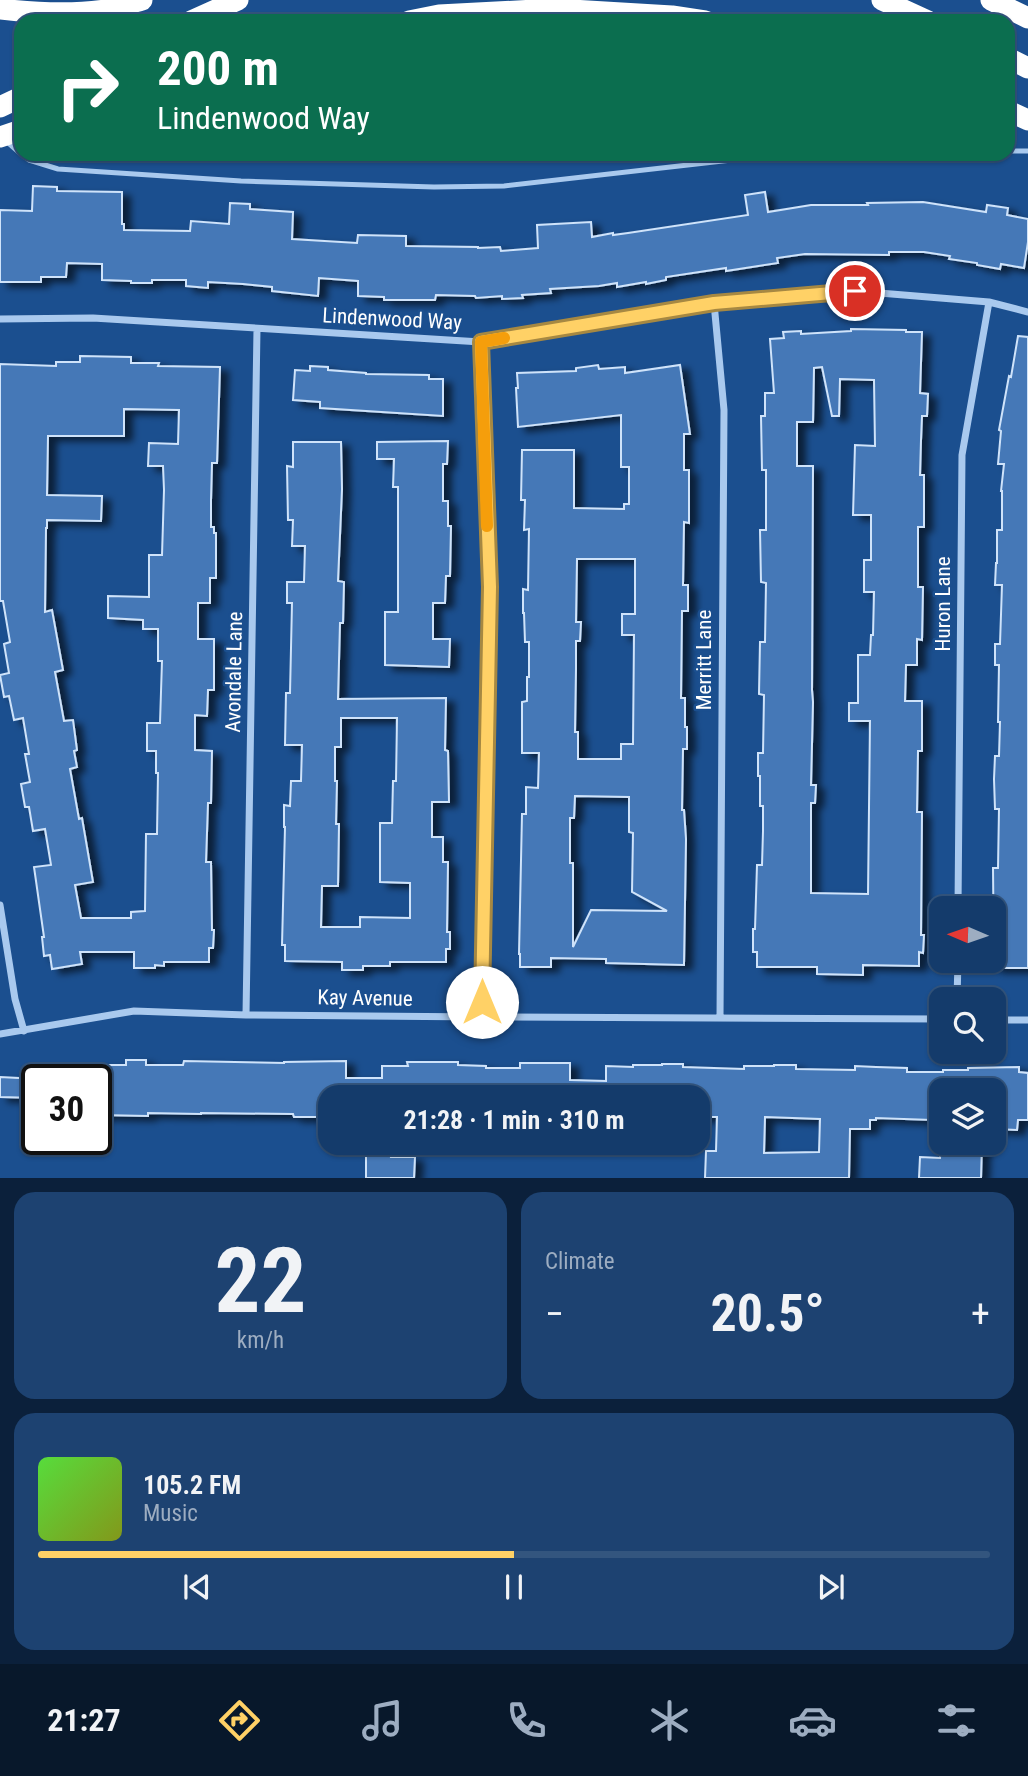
<!DOCTYPE html>
<html lang="en">
<head>
<meta charset="utf-8">
<style>
	:root { --surface:#143b6b; --page:#1d4271; --text:#f1f3f6; --muted:#9dadc1; --line:#33557e; --accent:#ffd166 }
	body { margin:0; font-family:"Roboto Condensed",sans-serif; background:var(--page); color:var(--text); height:100vh; display:flex; flex-direction:column; font-size:26px; white-space:nowrap }
	* { box-sizing:border-box; margin:0 }
	p { font-size:23px; color:var(--muted) }
	.icon { flex:none; width:38px; height:38px; fill:none; stroke:currentColor; stroke-width:2; stroke-linecap:round; stroke-linejoin:round }
	.map { position:relative; height:1178px; overflow:hidden }
	.drawer { display:flex; flex-direction:column; gap:14px; padding:14px; background:#0b203b; flex:1 }
	.drawer>* { flex:none }
	.hud { position:absolute; left:14px; top:14px; width:1001px; height:147px; border-radius:21px; box-shadow:0 2px 5px #0004,0 0 0 2px var(--line); background:#0b6e4f; color:#fff; overflow:hidden }
	.needle { width:46px; rotate:272deg }
	.controls { position:absolute; left:929px; top:896px; display:grid; gap:14px }
	.controls a { display:grid; place-items:center; width:77px; height:77px; border-radius:14px; background:var(--surface); box-shadow:0 2px 5px #0004,0 0 0 2px var(--line); font-size:35px }
	.speed { position:absolute; left:21px; top:1064px; display:flex; gap:14px; font-size:35px; font-weight:700; text-align:center }
	.speed>* { display:grid; place-content:center; width:91px; height:91px; border-radius:50%; background:var(--surface); box-shadow:0 2px 5px #0004,0 0 0 2px var(--line); line-height:1 }
	.speed .limit { border:4px solid #111; border-radius:10px; background:#fff; color:#111 }
	.pin { position:absolute; display:grid; place-items:center; width:60px; height:60px; color:#fff; margin:-30px; border:4px solid #fff; border-radius:50%; box-shadow:0 2px 7px #0007 }
	.me { position:absolute; width:77px; margin:-38px; rotate:0deg; stroke-linejoin:round; filter:drop-shadow(0 0 5px #0008) }
	.turn { display:flex; align-items:center; gap:24px; height:147px; padding:0 28px; font-size:32px }
	.turn .icon { width:91px; height:91px; stroke-width:2.5 }
	.turn b { display:block; font-size:49px; line-height:60px }
	.big { font-size:52px; font-weight:700; line-height:1.1 }
	.drawer .card { flex:1; display:flex; flex-direction:column; justify-content:center; gap:10px; min-width:0; padding:0 24px; border-radius:21px; background:var(--page) }
	.drawer .dial { align-items:center; gap:0 }
	.dial b { font-size:91px; line-height:1 }
	.song { display:flex; align-items:center; gap:21px }
	.cover { width:84px; height:84px; border-radius:10px; background:linear-gradient(135deg,hsl(110 70% 55%),hsl(70 70% 35%)) }
	.played { height:7px; border-radius:4px; background:linear-gradient(90deg,var(--accent) 50%,var(--line) 50%) }
	.keys { display:flex; justify-content:space-around; direction:ltr }
	.heat { display:flex; justify-content:space-between; align-items:center; font-size:38px; direction:ltr }
	.drawer .tiles { flex:1; display:grid; gap:14px; grid-template-columns:1fr 1fr }
	.card:last-child { grid-column:span 2 }
	.trip { position:absolute; left:318px; top:1085px; width:392px; height:70px; border-radius:21px; background:var(--surface); box-shadow:0 2px 5px #0004,0 0 0 2px var(--line); font-weight:700; line-height:70px; text-align:center }
	.tabs { display:flex; height:112px; justify-content:space-around; align-items:center; background:#08182b; color:var(--muted) }
	.tabs .icon { width:49px; height:49px }
	.tabs .selected { color:var(--accent) }
	.tabs b { font-size:32px; color:var(--text) }
	.map>svg:first-child { display:block }
	.building { fill:#4478b7; stroke:#cfe3fa; stroke-width:2; fill-rule:evenodd; filter:url(#shadow) }
	.lines { fill:none; stroke-linecap:round; stroke-linejoin:round }
	.lane { stroke:#a9c9ee; stroke-width:5 }
	.street { stroke:#a9c9ee; stroke-width:7 }
	.highway { stroke:#fff; stroke-width:21 }
	.route-casing { stroke:#a68842; stroke-width:18 }
	.route { stroke:#ffd166; stroke-width:12 }
	.slow { stroke:#f59e0b; stroke-width:12 }
	.labels { text-anchor:middle; dominant-baseline:central; stroke-width:5; stroke-linejoin:round; paint-order:stroke }
	.street-label { font-size:21px; fill:#fff; stroke:#1b4f8f }
</style>
</head>
<body>
<div class="map">
<svg width="1028" height="1178" viewBox="0 0 1028 1178">
	<defs>
		<filter id="shadow"><feDropShadow dx="8" dy="4.5" stdDeviation="3.5" flood-color="#0009"/></filter>
	</defs>
	<rect width="100%" height="100%" fill="#1b4f8f"/>
	<path class="building" d="M33 186 57 187V191L122 192V224H124V230L190 231 191 221 229 224 230 203 250 204V209L293 212 292 239 357 243 358 235 406 236V246L478 247V248L500 247 501 251 538 248 537 225 591 222 592 237 613 233V235L628 233 748 215 745 195 765 192 768 212 811 205H868L867 203 923 202 986 212 987 205 1008 208 1007 215 1028 219V242L1024 268 1001 264 1000 269 977 265V263L949 259 950 256 924 252H889V255L805 254 777 258 778 263 726 271V268L666 277V280L646 284V282L617 287V283L599 286 550 289 551 293 522 295 523 298 502 299V296L476 298 475 296 436 295 435 300H384V297L358 296V281L319 278 318 296 272 291V287L243 284 208 282V288L186 286V280H152V283H131V281L102 280V264L67 263 66 277H41V282H0V210L32 211Z
		M851 329 906 330V332H922L920 393 928 394 927 416H922L921 440 920 475H924V527H918V587H923L922 640 917 639V665H906L905 701H922V751H918L917 812H922L921 935H924L923 953 919 952V966L863 965V975L817 974V967H757V952H753V929H755L757 865H762L763 831V806H760V776H758V753H763L764 695 759 694 760 642H765L766 583 761 582 760 530H766V470H762L761 416H765V393H774L770 339 784 338 783 332 801 331V334L851 331ZM822 367 832 416H839L840 379 874 380 875 446 855 445 853 515H871V560H864V592H874L873 635H871L870 655H858V703H849V721H870L868 894 811 893V803H815L816 785H811L813 702 812 690 813 466H797V422H813L814 368Z
		M1018 336 1028 337V968H994L993 868H998L999 809H995L994 779 995 756H999L1000 722H998L999 665H995V644H1000L1002 585H995L996 563H997V530H1002V491H1001L1004 464H998L1001 431 999 430 1009 376 1011 377Z
		M80 356 131 357V363H159L158 366 220 367 217 463H212L211 500V527H214V533H216V578H210V603H198V639H214V690H208L207 716 195 715V750L212 751 211 803H208L206 862H211L212 930H214L213 948H209V962H164V966L155 965V968H134V952H80L82 964 52 969 50 955 44 956 42 937H44L34 867 51 865 45 829 33 831 29 807H25L21 784 30 782 25 754H29L23 718 14 720 9 696 4 697 0 675 9 673 4 644 10 642 3 601H0V364L56 366V362H80ZM124 409 179 410 178 444 149 443 148 466H163L164 490 162 555H149V597L108 596V618L143 620V629H158V661H162L160 723H147V751H156V773H158L157 834H146L145 911 131 912V918H81L75 885 93 882 82 818 79 819 70 769 77 767 74 751 77 750 73 720 64 721 55 672 63 670 52 610 45 612 46 528H47V520L101 521 102 496 47 495 48 436H124Z
		M598 365 599 369 625 367V373L680 365 690 434H684V470H689V523L684 522 683 585H688V611H682L681 698H685V727H687V749H683L682 810H684L686 839 684 965 606 963V959L551 958V967H520V954H519L522 814H526V787L538 788 539 753H522V702L527 701V677H529V642H525L524 613H523V589L528 590 529 529 524 530 525 500H521L522 450H574V508L624 509V504H629V467H621V415L518 427 516 388H518L517 373 576 371V368ZM577 559H635V614H622V635H634L633 744H621V759H578V732H575L576 668V641H580L581 622H576ZM575 796 629 797V832L633 833 632 892 667 911 591 910 573 947V863H570V818H574Z
		M310 366 328 367V370L366 373V374L429 375V379H443V416L320 408V402L293 400 295 370 310 371Z
		M448 441 447 464H443V501H448V526H451L450 576H446L445 603H433V639H450L449 667 385 665V612H398V487H393L394 459H377V442Z
		M293 442H341L342 489 338 581 344 582 343 623H340L338 699 446 698 445 750 448 751 449 802H432V837H443V862H448L447 932H450V949H446V962H390V966H363V970H342V962L285 961V945H282L285 827H284V805L290 806 291 781H301L302 745H285L286 693H290L292 603H287V582H304L305 546H292L293 520H288L287 466 293 467ZM341 718H397L396 781H393L392 823H380V882L410 883V918L360 917V927H321L322 886H338L339 824H336L337 781H335V747H341Z
		M126 1060H146V1065H183L184 1061 284 1063V1062L346 1061V1078H382V1066H408L407 1062H458V1065L486 1066V1068H520V1063H570V1080L606 1081V1066L633 1067V1065H662V1064H683V1067L744 1069V1066H774V1065H796V1069L855 1070V1066L876 1067 907 1068V1072H943V1070H968V1068L1019 1067V1072L1028 1073V1120H1018L1017 1130 995 1129 996 1090H932V1120L876 1118V1120H870V1129H850L849 1178H705L706 1151H716L717 1117H698V1097H331V1117H294L293 1114 201 1113V1114L148 1113V1116L99 1115 100 1065H126ZM765 1117 820 1119 819 1152 764 1153Z
		M0 1077 37 1079V1098L0 1097Z
		M941 1143H982L981 1178H919L920 1157 940 1158Z
		M366 1149H392L391 1157H415L414 1178H366Z"/>
	<g class="lines">
		<path class="lane" d="M5 140 21 154
			M1008 151H1028
			M21 154 29 160 58 169 241 181 434 187 504 186 758 157 867 154"/>
		<path class="street" d="M714 303 724 410 720 1018
			M0 319 93 318 481 342 714 303 855 291 989 302 1028 312
			M481 342 490 587 482 1017
			M0 905 15 999 24 1031
			M958 908 962 455 989 302
			M957 999 958 961
			M246 1015 257 329
			M994 1020H1028
			M0 1034 134 1011 246 1015 482 1017 942 1019"/>
		<path class="highway" d="M882 0 928 21
			M991 0 1028 18
			M0 9C35 13 70 15 105 10 118 8 130 3 142 0
			M191 21 238 0
			M409 21 439 15 555 9 672 16 705 21
			M1008 58 1028 68
			M0 107 21 97
			M1008 111 1028 120
			M0 137 21 130"/>
	</g>
	<g class="lines">
		<defs>
			<path id="route" d="M482 1002 490 587 481 342 714 303 855 291"/>
		</defs>
		<use href="#route" class="route-casing"/>
		<use href="#route" class="route"/>
		<path class="slow" d="M487 526 481 342 504 338"/>
	</g>
	<g class="labels">
		<g class="street-label">
			<text transform="translate(392 319) rotate(3)">Lindenwood Way</text>
			<text transform="translate(943 604) rotate(-90)">Huron Lane</text>
			<text transform="translate(704 660) rotate(-90)">Merritt Lane</text>
			<text transform="translate(234 672) rotate(-89)">Avondale Lane</text>
			<text transform="translate(365 998) rotate(1)">Kay Avenue</text>
		</g>
	</g>
</svg>
<div class="controls">
<a><svg class="needle" viewBox="-14 -14 28 28"><path d="M0-13l5 13h-10z" fill="#e53935"/><path d="M0 13l5-13h-10z" fill="#9dadc1"/></svg></a>
<a><svg class="icon" aria-label="search" viewBox="0 0 24 24"><circle cx="10" cy="10" r="6"/><path d="M15 15l6 6"/></svg></a>
<a><svg class="icon" aria-label="layers" viewBox="0 0 24 24"><path d="M12 4l9 5-9 5-9-5zM3 14l9 5 9-5"/></svg></a>
</div>
<div class="speed"><div class="limit">30</div></div>
<div class="pin" style="left:855px;top:291px;background:#d93025"><svg class="icon" aria-label="arrive" viewBox="0 0 24 24"><path d="M6 21V4h12l-3 4 3 4H6"/></svg></div>
<svg class="me" style="left:482px;top:1002px" viewBox="-20 -20 40 40"><circle r="19" fill="#fff"/><path d="M0-13L10 11 0 6-10 11z" fill="#ffd166"/></svg>
<div class="trip">21:28 · 1 min · 310 m</div>
<div class="hud">
<div class="turn"><svg class="icon" aria-label="right" viewBox="0 0 24 24"><path d="M7 20v-9h11M14 6l5 5-5 5"/></svg><div><b>200 m</b>Lindenwood Way</div></div>
</div>
</div>
<section class="drawer">
<div class="tiles">
<div class="card dial"><b>22</b><p>km/h</p></div>
<div class="card"><p>Climate</p>
<div class="heat"><a>−</a><b class="big">20.5°</b><a>+</a></div>
</div>
<div class="card">
<div class="song"><i class="cover"></i><div><b>105.2 FM</b><p>Music</p></div></div>
<div class="played"></div>
<div class="keys"><svg class="icon" aria-label="previous" viewBox="0 0 24 24"><path d="M18 5L8 12l10 7zM5 5v14"/></svg><svg class="icon" aria-label="pause" viewBox="0 0 24 24"><path d="M8 5v14M16 5v14"/></svg><svg class="icon" aria-label="next" viewBox="0 0 24 24"><path d="M6 5l10 7-10 7zM19 5v14"/></svg></div>
</div>
</div>
</section>
<nav class="tabs">
<b>21:27</b>
<svg class="icon selected" aria-label="directions" viewBox="0 0 24 24"><path d="M12 3l9 9-9 9-9-9zM9 14v-3h6M13 9l2 2-2 2"/></svg>
<svg class="icon" aria-label="music" viewBox="0 0 24 24"><path d="M9 18V5l10-2v13"/><circle cx="6" cy="18" r="3"/><circle cx="16" cy="16" r="3"/></svg>
<svg class="icon" aria-label="phone" viewBox="0 0 24 24"><path d="M5 4h4l2 5-3 2q2 4 5 5l2-3 5 2v4C11 20 4 13 5 4z"/></svg>
<svg class="icon" aria-label="climate" viewBox="0 0 24 24"><path d="M12 3v18M4 7l16 10M4 17L20 7"/></svg>
<svg class="icon" aria-label="car" viewBox="0 0 24 24"><path d="M5 17H2v-5l4-1 3-4h7l3 4 3 1v5h-3M9 17h6M6 11h13"/><circle cx="7" cy="17" r="2"/><circle cx="17" cy="17" r="2"/></svg>
<svg class="icon" aria-label="filters" viewBox="0 0 24 24"><path d="M4 7h16M4 17h16"/><circle cx="9" cy="7" r="2"/><circle cx="15" cy="17" r="2"/></svg>
</nav>
</body>
</html>
